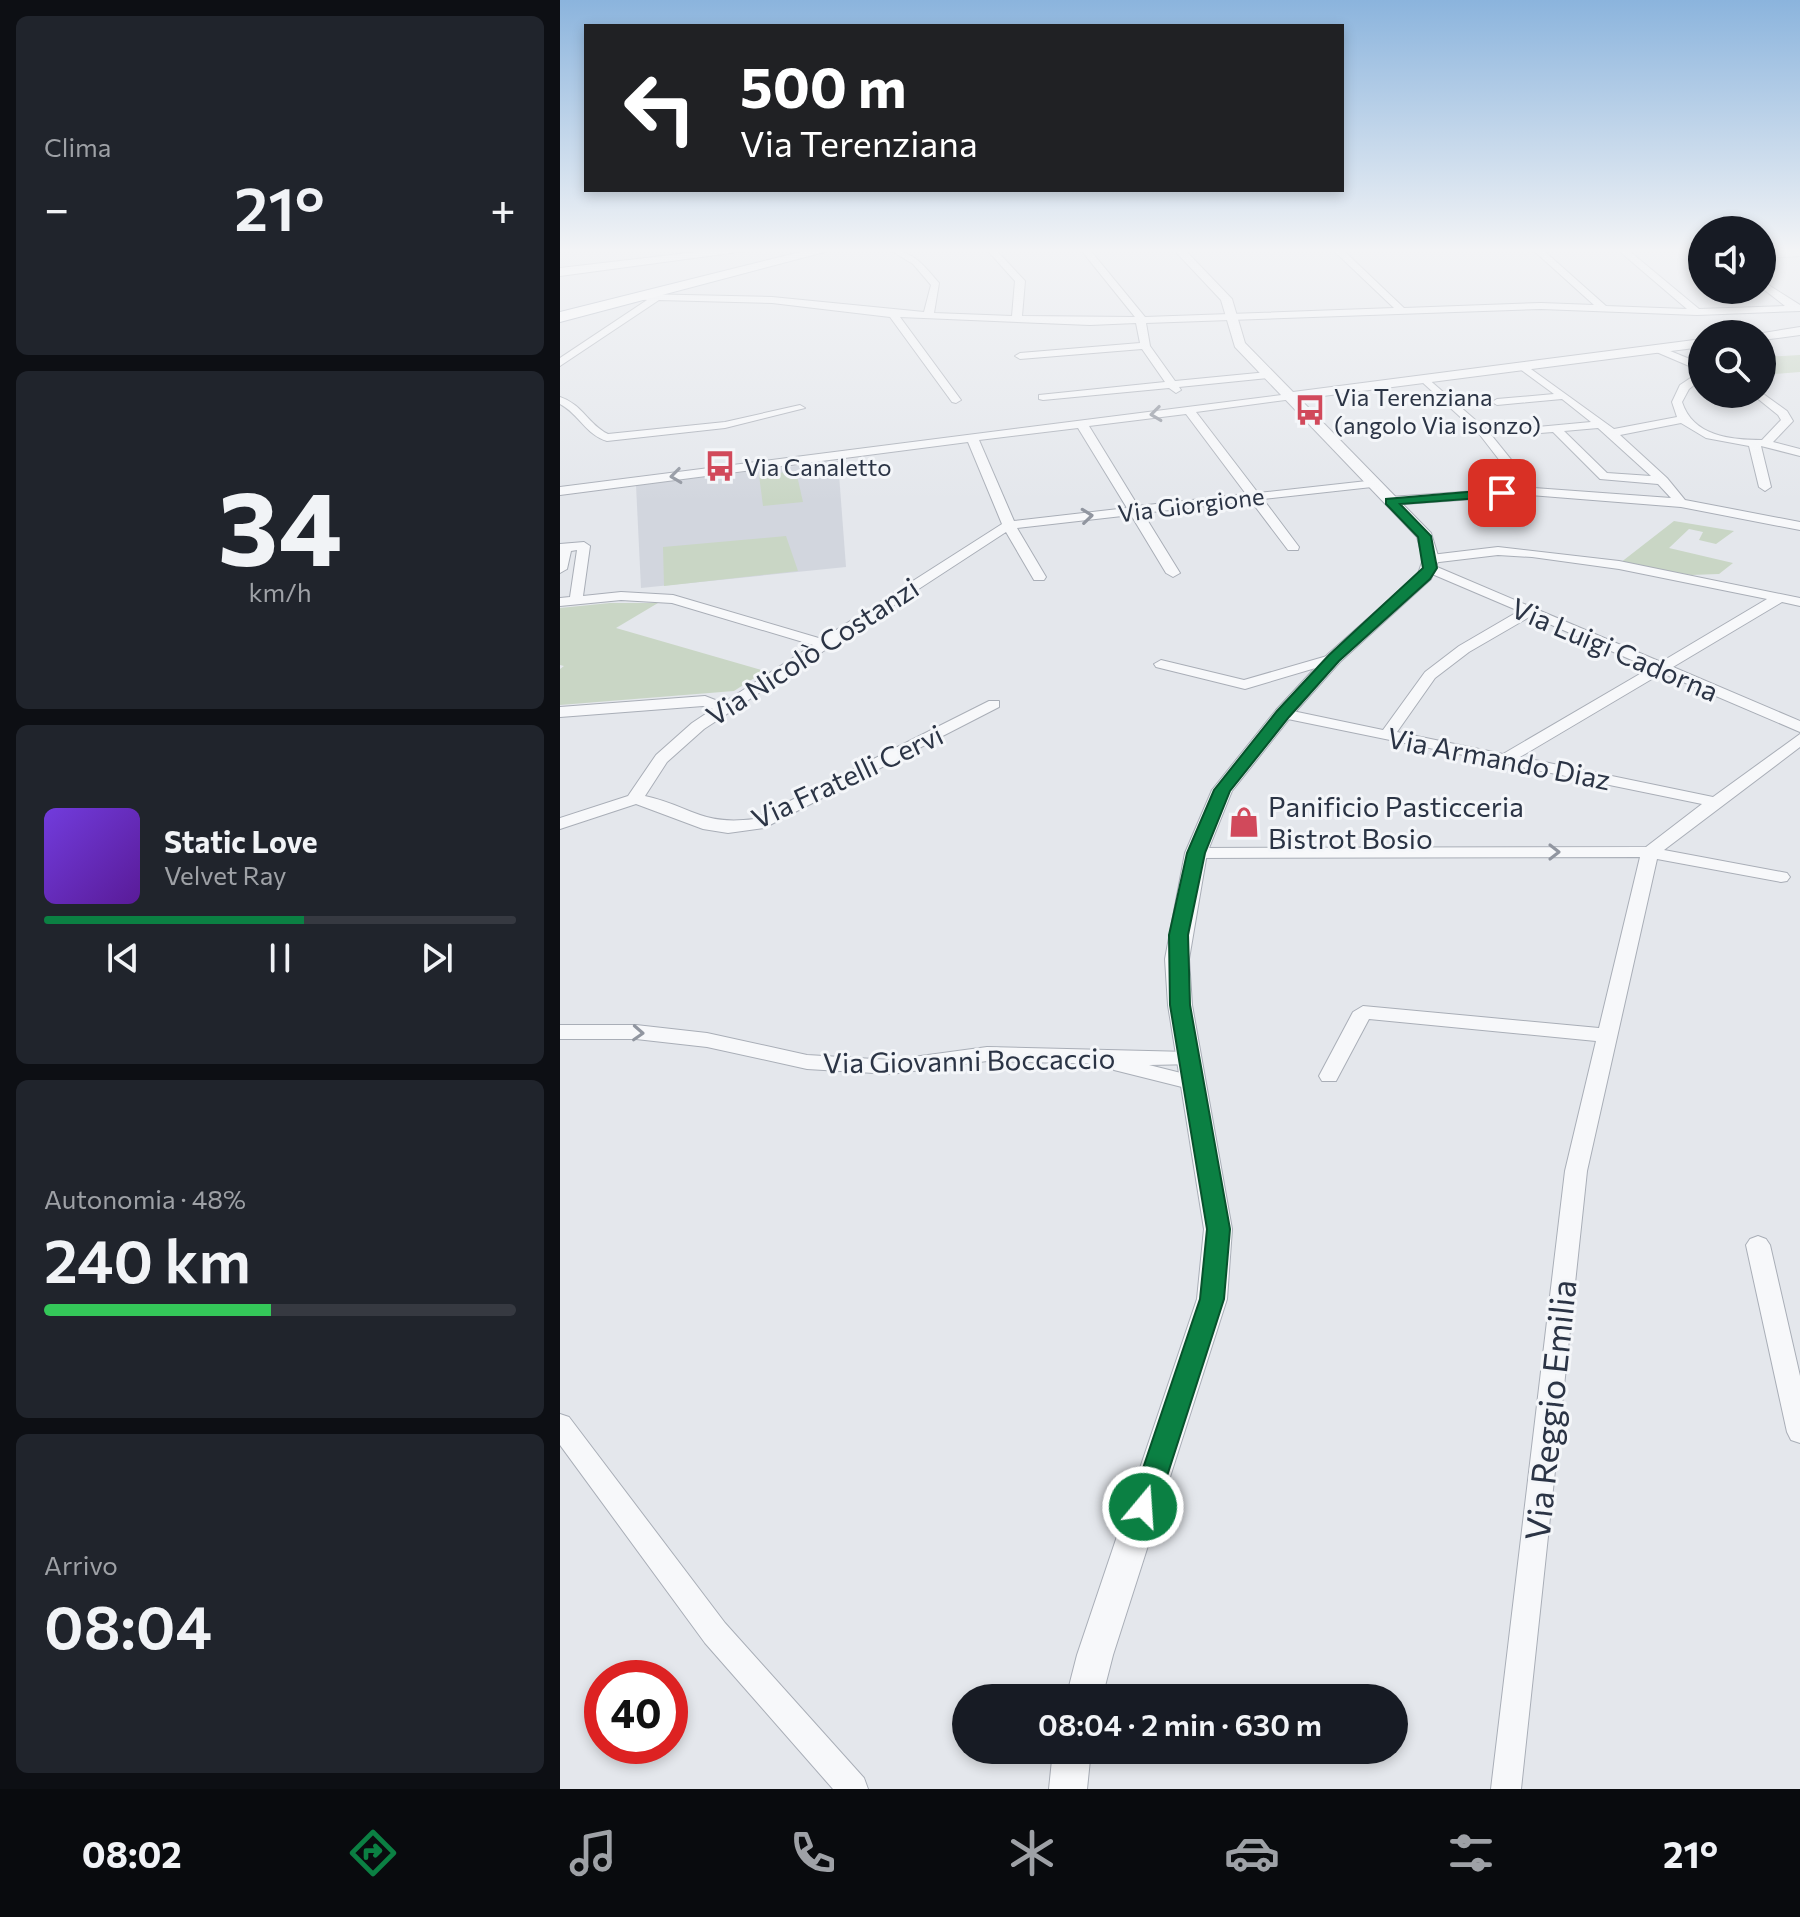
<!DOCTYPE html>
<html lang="it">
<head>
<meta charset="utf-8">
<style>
	:root { --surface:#171b24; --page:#20242c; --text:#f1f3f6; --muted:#9ea1a6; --line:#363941; --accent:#0b8043 }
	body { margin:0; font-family:Commissioner,sans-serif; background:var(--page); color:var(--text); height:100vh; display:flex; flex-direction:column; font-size:30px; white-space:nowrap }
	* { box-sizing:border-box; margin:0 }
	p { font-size:26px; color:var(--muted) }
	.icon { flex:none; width:44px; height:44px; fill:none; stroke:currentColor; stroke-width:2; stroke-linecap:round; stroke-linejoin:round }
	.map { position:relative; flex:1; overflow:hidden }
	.panel { display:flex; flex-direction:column; gap:16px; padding:16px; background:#0d0f14; width:560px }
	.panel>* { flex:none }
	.top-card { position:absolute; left:24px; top:24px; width:760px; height:168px; border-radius:0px; box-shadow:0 4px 12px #0003; background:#202124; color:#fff; overflow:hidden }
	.fabs { position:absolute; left:1128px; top:216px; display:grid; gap:16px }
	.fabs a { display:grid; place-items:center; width:88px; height:88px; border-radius:50%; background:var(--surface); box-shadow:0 4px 12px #0003; font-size:40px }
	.speed { position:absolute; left:24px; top:1660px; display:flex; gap:16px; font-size:40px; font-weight:700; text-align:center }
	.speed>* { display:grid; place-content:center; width:104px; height:104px; border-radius:50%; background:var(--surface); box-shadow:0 4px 12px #0003; line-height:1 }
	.speed .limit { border:12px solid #d22; background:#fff; color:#111 }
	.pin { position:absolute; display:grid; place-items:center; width:68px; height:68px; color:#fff; margin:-34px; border-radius:16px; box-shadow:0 4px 12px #0006 }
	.me { position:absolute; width:88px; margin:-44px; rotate:18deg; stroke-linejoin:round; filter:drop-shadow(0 0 6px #0008) }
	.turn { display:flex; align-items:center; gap:28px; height:168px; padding:0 24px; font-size:36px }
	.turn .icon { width:104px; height:104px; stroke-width:2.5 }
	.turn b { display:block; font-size:56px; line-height:68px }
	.big { font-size:60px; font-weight:600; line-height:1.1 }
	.panel .card { flex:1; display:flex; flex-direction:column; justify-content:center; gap:12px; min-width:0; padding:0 28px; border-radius:12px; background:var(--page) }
	.panel .dial { align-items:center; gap:0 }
	.dial b { font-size:104px; line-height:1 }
	.song { display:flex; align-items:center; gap:24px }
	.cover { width:96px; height:96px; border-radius:12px; background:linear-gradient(135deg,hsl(260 70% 55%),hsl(270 70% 35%)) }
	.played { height:8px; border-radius:4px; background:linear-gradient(90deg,var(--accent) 55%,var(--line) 55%) }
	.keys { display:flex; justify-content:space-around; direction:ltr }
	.heat { display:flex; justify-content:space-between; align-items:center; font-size:44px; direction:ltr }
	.charge { height:12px; border-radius:6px; background:linear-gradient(90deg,#34c759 48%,var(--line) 0) }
	.trip { position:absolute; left:392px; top:1684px; width:456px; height:80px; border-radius:40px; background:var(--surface); box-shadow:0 4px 12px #0003; font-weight:600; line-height:80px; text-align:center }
	.menu { display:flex; height:128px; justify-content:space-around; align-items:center; background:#090b0e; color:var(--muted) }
	.menu .icon { width:56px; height:56px }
	.menu .active { color:var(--accent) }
	.menu b { font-size:36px; color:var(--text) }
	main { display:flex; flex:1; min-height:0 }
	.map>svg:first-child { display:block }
	.built { fill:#d2d6de }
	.green { fill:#c9d6c5 }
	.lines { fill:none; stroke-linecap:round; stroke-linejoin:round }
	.minor-casing { stroke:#a9aeb7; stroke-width:2 }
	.tertiary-casing { stroke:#a9aeb7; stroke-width:2 }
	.secondary-casing { stroke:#a9aeb7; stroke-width:2 }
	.primary-casing { stroke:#a3abb8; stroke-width:2 }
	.minor { fill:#f7f8fa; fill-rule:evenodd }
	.tertiary { fill:#f7f8fa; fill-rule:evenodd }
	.secondary { fill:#fff; fill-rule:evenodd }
	.primary { fill:#fff; fill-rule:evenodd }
	.oneway { stroke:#9196a0 }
	.route { fill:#0b8043; stroke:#07532c; stroke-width:2 }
	.labels { text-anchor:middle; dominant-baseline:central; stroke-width:6; stroke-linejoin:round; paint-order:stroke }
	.far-poi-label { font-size:24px; fill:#2b3445; stroke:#f4f6f9; text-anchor:start }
	.far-street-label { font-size:24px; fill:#2b3445; stroke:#f4f6f9 }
	.street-label { font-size:28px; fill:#2b3445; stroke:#f4f6f9 }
	.poi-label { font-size:28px; fill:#2b3445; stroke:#f4f6f9; text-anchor:start }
	.near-street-label { font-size:34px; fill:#2b3445; stroke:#f4f6f9 }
</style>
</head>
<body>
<main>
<section class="panel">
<div class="card"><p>Clima</p>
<div class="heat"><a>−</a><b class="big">21°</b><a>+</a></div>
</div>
<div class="card dial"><b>34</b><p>km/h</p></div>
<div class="card">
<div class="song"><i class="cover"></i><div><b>Static Love</b><p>Velvet Ray</p></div></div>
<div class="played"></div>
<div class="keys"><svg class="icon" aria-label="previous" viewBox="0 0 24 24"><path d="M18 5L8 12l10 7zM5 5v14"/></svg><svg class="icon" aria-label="pause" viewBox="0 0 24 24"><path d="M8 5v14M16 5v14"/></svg><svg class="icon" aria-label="next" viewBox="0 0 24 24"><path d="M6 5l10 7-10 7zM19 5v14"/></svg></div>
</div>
<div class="card"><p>Autonomia · 48%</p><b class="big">240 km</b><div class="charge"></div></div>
<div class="card"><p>Arrivo</p><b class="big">08:04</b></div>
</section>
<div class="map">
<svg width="1240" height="1789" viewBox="0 0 1240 1789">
	<rect width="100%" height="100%" fill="#e4e7ec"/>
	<path class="built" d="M278 461 286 567 81 588 76 485Z"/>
	<path class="green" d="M1240 355V372L1214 374 1202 366V357Z
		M236 471 243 502 203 506 199 475Z
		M1114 521 1174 531 1156 544 1139 540 1143 532 1129 529 1109 548 1173 563 1159 574 1131 575 1060 563Z
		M226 536 238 571 104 586 103 547Z
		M50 603H98L56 628 205 671 174 691 0 705V669L4 666 0 665V608Z"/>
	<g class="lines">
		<defs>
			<path id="minor" d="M330 250C353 250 365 267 379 283L374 313 452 316 455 281 427 250H436L465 281 462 316 575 317 521 250H530L585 317 834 308 773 250H783L844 308 981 303 1034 305 973 250H983L1046 306 1127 309 1058 250H1068L1139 309 1225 306 1202 288V281L1240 305V311L1137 315 981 309 586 323 590 346 615 381 708 372 713 375 708 378 619 387 621 390 616 393 609 388 483 400 479 399V395L605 382 582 349 460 359 455 356 460 353 580 343 576 323 530 325 340 317 401 400 396 403 392 402 330 317 212 303 99 300 0 366V358L87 300 78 299 76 297 81 294 212 297 364 312 371 285 353 264Z
				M1240 250V256L1202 258V252Z
				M1098 346 1142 364V379L1129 389 1122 402C1133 436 1170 440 1202 440L1221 420 1218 415 1192 394 1202 393 1227 411 1233 421 1213 442 1240 449V456L1201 446 1211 487 1205 491 1199 487 1189 446 1146 438 1121 423 1060 435 1107 478 1125 500 1240 522V530L1121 507 970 495 830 505 824 501 830 497 961 488 920 435 862 382 861 380 866 377 928 431 974 488 1111 498 1098 484 1040 479 993 432 956 435 950 432 956 429 1031 422 1002 399 937 405 932 402 937 399 994 394 960 369 959 367 964 364 1054 429 1117 417 1112 402 1120 385 1141 371 1094 351 1093 349ZM1038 428 1091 476 1047 473 1004 431Z
				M729 394 734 397 733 399 636 412 698 493 816 480 818 483 812 487 703 499 739 547 738 550H728L691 501 583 513 620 573 613 577 606 573 571 515 457 528 486 577 484 580H474L446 532 144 729 107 762 85 796C131 806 141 826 194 819L429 701H439V707L204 828 168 833 143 829 76 804 0 829V818L68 796 96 755 132 723 153 709 143 706 0 717V707L145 696 163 703 253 645 112 603 61 600 0 606V598L10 597 17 550 11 551 7 569 0 573V544L24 542 30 546 23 596 61 592 113 595 262 639 442 524 408 442 0 495V487ZM626 414 686 494 578 506 529 426ZM518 428 567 508 454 521 419 440Z
				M0 397C22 404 29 425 48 434L165 422 240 405 245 408 165 428 47 441C26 435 19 414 0 404Z
				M938 547 1059 561 1240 598V606L1222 602 1113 667 1240 721V732L1102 673 960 757 1153 797 1240 734V747L1104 850 1227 873 1230 877 1227 881 1221 882 1097 859 1027 1171 961 1789H931L1005 1171 1036 1041 809 1019 776 1081H762L759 1076 793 1012 803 1006 1039 1028 1080 857 636 858 627 853 636 848 1086 847 1142 804 718 717 715 714 723 709 823 730 865 672 899 646 959 611 865 571V565L870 564 1101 662 1207 599 1059 569 972 557 938 555 871 563 864 559 871 555ZM971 616 1090 668 943 754 837 732 875 678 909 652Z
				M774 654 779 655V661L685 689 596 667 594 664 601 660 684 680Z
				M0 1025H76L147 1033 247 1055 331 1060 427 1047 629 1052 636 1054 639 1059 636 1064 589 1065 641 1078 644 1083 641 1088 634 1090 554 1070 551 1064 427 1061 331 1074 247 1069 147 1047 76 1039H0Z
				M1198 1236 1206 1239 1210 1245 1240 1376V1443L1231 1440 1227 1432 1186 1245 1190 1239Z
				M0 1414 9 1417 165 1623 304 1778 308 1789H273L145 1643 0 1445Z"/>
			<path id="tertiary" d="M614 250H625L672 299 685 343 733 392 1142 339V347L740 399 871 533 879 559 871 579 780 662 730 718 672 791 647 853 629 959 632 1005 672 1229 667 1299 553 1655 542 1698H506L517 1655 637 1299 644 1229 608 1005 605 959 625 853 652 790 716 710 768 654 858 574 863 559 857 537 675 347 661 300Z
				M1240 327V335L1202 340V334H1197Z
				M493 1750H531L527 1789H489Z"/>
			<path id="secondary" d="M154 250H193L0 276V268Z"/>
			<path id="primary" d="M248 250H272L0 322V312Z"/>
		</defs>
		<use href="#minor" class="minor-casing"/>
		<use href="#tertiary" class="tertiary-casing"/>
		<use href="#secondary" class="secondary-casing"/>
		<use href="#primary" class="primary-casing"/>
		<use href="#minor" class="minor"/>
		<use href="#tertiary" class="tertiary"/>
		<use href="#secondary" class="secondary"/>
		<use href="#primary" class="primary"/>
	</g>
	<defs><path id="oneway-chevron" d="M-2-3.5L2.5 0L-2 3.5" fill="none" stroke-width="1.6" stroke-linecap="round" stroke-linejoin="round" transform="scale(2)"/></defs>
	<g class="oneway">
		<use href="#oneway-chevron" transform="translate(596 414) rotate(173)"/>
		<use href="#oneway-chevron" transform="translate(116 476) rotate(173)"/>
		<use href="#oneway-chevron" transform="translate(527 516) rotate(-6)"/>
		<use href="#oneway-chevron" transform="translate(994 852)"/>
		<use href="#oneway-chevron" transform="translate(78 1033) rotate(3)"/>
	</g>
	<linearGradient id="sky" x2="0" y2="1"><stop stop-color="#8bb4dd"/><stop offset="0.5" stop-color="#f3f4f6"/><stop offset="1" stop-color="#f3f4f6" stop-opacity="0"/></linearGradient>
	<rect width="1240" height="501" fill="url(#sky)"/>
	<path class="route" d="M942 489 948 493 946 496 840 504 871 536 877 568 870 579 779 661 729 717 670 791 645 853 628 935 630 1005 670 1229 664 1299 597 1507 593 1515 583 1519 574 1515 570 1507 640 1299 647 1229 610 1005 609 935 627 853 654 790 717 711 769 655 863 568 858 537 826 504V499Z"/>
	<defs>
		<symbol id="bus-bare" viewBox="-9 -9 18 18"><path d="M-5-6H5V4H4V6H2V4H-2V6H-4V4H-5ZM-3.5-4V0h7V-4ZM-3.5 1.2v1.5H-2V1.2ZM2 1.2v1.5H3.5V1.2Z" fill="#d1495b" stroke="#f4f6f9" stroke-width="2.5" paint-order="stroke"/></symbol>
		<symbol id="shop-bare" viewBox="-9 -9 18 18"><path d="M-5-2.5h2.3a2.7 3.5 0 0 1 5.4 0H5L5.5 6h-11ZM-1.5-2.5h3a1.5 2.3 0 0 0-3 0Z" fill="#d1495b" stroke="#f4f6f9" stroke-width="2.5" paint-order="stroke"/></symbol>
	</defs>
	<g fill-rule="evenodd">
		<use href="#bus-bare" x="728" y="388" width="44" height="44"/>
		<use href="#bus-bare" x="138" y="444" width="44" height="44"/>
		<use href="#shop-bare" x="662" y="800" width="44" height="44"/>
	</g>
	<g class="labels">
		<g class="far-poi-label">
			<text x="774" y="396">Via Terenziana<tspan x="774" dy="28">(angolo Via isonzo)</tspan></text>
			<text x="184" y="466">Via Canaletto</text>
		</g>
		<g class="far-street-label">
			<text transform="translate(631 504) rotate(-7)">Via Giorgione</text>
		</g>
		<g class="street-label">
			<text transform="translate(1055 649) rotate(23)">Via Luigi Cadorna</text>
			<text transform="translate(252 651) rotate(-33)">Via Nicolò Costanzi</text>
			<text transform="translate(939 758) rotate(11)">Via Armando Diaz</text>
			<text transform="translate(287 776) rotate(-25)">Via Fratelli Cervi</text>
			<text transform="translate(409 1060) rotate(-1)">Via Giovanni Boccaccio</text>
		</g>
		<g class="poi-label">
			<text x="708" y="806">Panificio Pasticceria<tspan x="708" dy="32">Bistrot Bosio</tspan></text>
		</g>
		<g class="near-street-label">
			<text transform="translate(989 1410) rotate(-84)">Via Reggio Emilia</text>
		</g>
	</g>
</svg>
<div class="fabs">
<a><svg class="icon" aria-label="sound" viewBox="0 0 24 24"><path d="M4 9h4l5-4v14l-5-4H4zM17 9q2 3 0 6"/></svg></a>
<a><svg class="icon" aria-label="search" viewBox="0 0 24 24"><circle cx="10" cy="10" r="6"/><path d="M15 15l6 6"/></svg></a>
</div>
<div class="speed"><div class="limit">40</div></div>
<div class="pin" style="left:942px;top:493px;background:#d93025"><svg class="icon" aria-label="arrive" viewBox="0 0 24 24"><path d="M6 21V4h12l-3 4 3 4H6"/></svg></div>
<svg class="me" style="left:583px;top:1507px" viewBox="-20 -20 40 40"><circle r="17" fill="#0b8043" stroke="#fff" stroke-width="3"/><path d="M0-11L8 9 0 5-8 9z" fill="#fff"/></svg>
<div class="trip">08:04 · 2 min · 630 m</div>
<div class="top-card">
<div class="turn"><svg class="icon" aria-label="left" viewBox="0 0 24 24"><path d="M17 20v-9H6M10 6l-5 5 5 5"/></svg><div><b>500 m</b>Via Terenziana</div></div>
</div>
</div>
</main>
<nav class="menu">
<b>08:02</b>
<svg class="icon active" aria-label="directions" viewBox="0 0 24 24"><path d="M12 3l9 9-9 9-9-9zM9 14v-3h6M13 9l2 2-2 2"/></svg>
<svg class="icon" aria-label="music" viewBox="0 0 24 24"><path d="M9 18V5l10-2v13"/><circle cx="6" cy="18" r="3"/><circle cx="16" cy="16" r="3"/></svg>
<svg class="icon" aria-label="phone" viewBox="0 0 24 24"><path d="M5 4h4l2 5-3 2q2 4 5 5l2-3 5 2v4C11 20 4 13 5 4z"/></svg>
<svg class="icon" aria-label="climate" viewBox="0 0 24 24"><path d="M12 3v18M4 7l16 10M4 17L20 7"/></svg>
<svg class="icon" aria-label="car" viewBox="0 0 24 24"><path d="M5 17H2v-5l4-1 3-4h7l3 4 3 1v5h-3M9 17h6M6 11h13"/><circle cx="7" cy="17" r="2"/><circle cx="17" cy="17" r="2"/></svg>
<svg class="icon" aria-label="filters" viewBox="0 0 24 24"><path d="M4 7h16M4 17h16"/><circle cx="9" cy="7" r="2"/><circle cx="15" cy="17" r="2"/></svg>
<b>21°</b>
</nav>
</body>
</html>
